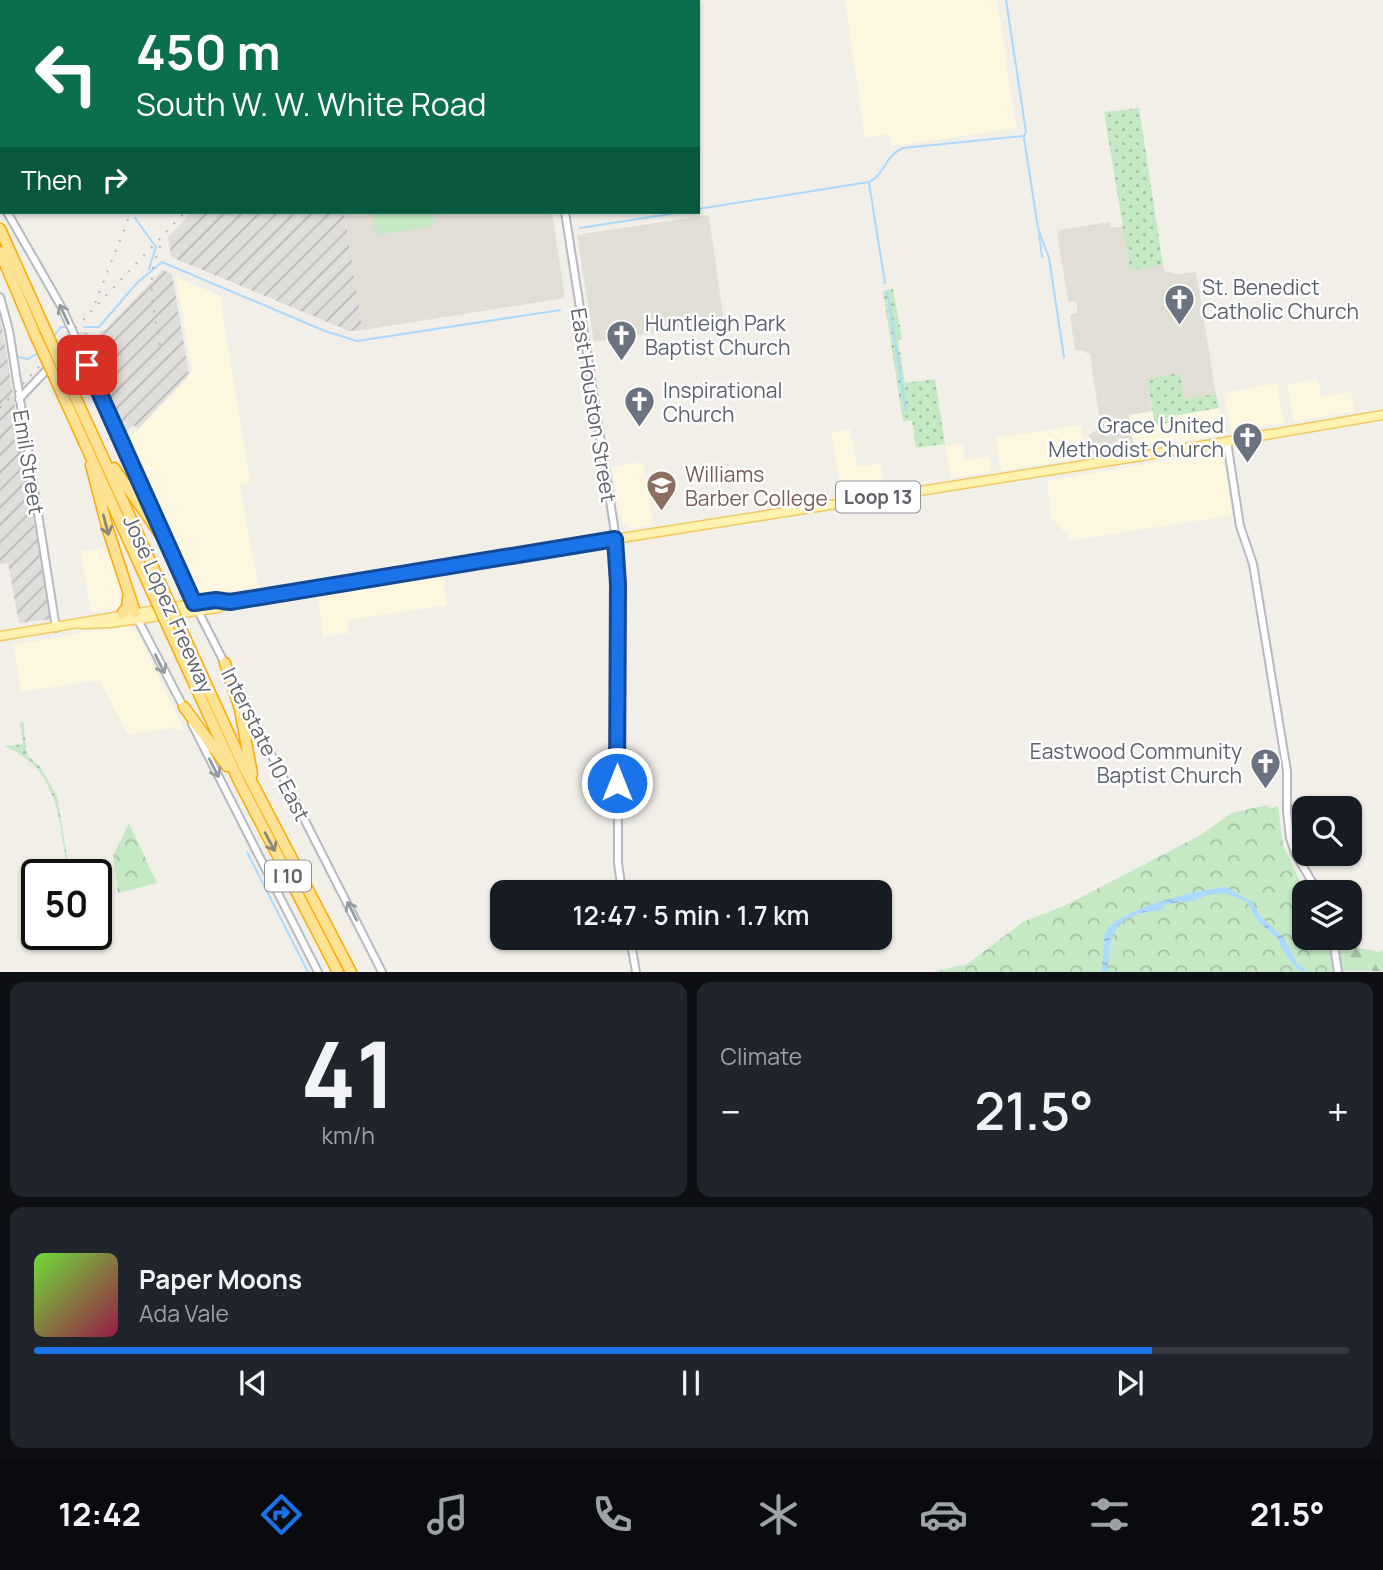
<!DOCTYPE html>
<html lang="en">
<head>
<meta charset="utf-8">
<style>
	:root { --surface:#171b24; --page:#20242c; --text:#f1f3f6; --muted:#9ea1a6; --line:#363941; --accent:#1a73e8 }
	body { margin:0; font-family:Manrope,sans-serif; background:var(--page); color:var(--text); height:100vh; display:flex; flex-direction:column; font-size:26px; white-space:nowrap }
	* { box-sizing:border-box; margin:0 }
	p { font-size:23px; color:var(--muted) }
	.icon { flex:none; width:38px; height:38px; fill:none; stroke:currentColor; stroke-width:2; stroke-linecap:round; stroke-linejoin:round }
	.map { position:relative; height:972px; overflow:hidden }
	.details { display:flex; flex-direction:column; gap:10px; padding:10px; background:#0d0f14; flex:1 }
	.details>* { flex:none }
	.guide { position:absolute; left:0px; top:0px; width:700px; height:214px; box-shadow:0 2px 5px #0004; background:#0b6e4f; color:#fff; overflow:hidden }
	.buttons { position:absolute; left:1292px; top:796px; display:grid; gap:14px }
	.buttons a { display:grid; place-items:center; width:70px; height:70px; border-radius:14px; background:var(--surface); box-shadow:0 2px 5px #0004; font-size:35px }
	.speed { position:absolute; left:21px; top:859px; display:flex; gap:14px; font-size:35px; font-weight:700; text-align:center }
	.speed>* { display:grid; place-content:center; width:91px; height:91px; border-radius:50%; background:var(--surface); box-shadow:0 2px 5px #0004; line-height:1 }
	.speed .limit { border:4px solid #111; border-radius:10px; background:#fff; color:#111 }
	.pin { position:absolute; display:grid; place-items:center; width:60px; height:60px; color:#fff; margin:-30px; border-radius:14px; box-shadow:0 4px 10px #0006 }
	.me { position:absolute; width:77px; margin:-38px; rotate:0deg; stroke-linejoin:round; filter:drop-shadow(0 0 5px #0008) }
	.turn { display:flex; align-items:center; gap:24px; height:147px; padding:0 21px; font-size:32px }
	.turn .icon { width:91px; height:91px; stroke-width:2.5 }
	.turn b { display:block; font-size:49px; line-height:60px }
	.then { display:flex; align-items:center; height:66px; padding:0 21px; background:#0003; gap:14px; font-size:26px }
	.big { font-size:52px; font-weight:600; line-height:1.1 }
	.details .card { flex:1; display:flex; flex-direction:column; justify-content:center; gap:10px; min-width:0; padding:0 24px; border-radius:14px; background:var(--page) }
	.details .dial { align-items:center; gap:0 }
	.dial b { font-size:91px; line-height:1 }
	.song { display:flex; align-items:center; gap:21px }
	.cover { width:84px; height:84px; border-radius:10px; background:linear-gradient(135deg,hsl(100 70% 55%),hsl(340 70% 35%)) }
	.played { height:7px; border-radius:4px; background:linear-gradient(90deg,var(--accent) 85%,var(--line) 85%) }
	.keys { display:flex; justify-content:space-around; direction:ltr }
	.heat { display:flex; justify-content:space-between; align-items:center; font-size:38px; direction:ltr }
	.details .tiles { flex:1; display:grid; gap:10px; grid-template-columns:1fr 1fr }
	.card:last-child { grid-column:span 2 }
	.trip { position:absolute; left:490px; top:880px; width:402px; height:70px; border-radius:14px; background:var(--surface); box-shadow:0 2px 5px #0004; font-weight:600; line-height:70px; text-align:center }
	.tab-bar { display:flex; height:112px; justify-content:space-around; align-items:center; background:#090b0e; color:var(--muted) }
	.tab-bar .icon { width:49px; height:49px }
	.tab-bar .current { color:var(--accent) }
	.tab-bar b { font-size:32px; color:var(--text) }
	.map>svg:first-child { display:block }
	.commercial { fill:#fef7e0 }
	.industrial { fill:url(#industrial-furrows) }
	.education { fill:#e1ded6 }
	.grass { fill:url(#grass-dots) }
	.forest { fill:url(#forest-firs) }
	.park { fill:url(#park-crowns) }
	.garden { fill:#c5e8c5 }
	.water { fill:url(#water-ripples) }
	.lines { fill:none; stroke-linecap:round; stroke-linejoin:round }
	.stream { stroke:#aadaff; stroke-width:2 }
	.secondary-casing { stroke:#b6babf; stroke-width:10 }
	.primary-casing { stroke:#f2c960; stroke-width:11 }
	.highway-casing { stroke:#f9ab00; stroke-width:13 }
	.secondary { stroke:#fff; stroke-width:6 }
	.primary { stroke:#fff2af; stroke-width:8 }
	.highway { stroke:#fde293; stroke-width:10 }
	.rail { stroke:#b6b7b8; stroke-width:2; stroke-dasharray:2 9; stroke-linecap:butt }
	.highway-bridge-casing { stroke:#f9ab00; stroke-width:13; stroke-linecap:butt }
	.highway-bridge { stroke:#fde293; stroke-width:10 }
	.oneway { stroke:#979a9d }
	.oneway2 { stroke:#8e8975 }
	.route-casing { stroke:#114b97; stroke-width:18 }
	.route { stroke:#1a73e8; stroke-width:12 }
	.labels { text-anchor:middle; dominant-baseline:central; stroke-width:5; stroke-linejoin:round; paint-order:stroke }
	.shield { fill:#fff; stroke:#8f9295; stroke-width:2 }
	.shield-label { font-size:19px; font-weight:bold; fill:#5f6368 }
	.worship-label { font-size:21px; fill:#5b616d; stroke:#fff; text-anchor:start }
	.street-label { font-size:21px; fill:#5f6368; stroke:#fff }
	.education-label { font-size:21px; fill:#785e54; stroke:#fff; text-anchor:start }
</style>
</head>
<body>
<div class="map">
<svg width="1383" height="972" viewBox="0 0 1383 972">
	<defs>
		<pattern id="industrial-furrows" width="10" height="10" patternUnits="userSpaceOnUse" patternTransform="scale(1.75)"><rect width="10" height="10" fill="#e0deda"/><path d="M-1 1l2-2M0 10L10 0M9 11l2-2" fill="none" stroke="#b9b8b5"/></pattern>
		<pattern id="grass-dots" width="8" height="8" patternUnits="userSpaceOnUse" patternTransform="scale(1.75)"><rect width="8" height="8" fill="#c5e8c5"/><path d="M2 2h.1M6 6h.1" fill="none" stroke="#a3c0a4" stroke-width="1.8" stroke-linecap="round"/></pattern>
		<pattern id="forest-firs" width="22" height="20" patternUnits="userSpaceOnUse" patternTransform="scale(1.75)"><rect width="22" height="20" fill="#c5e8c5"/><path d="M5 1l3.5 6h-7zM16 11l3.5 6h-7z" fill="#a3c0a4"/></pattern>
		<pattern id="park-crowns" width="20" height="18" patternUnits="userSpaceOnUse" patternTransform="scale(1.75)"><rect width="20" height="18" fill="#c5e8c5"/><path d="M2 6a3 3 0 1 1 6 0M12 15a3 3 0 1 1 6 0" fill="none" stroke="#a3c0a4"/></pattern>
		<pattern id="water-ripples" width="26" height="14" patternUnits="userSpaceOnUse" patternTransform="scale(1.75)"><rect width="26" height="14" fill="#aadaff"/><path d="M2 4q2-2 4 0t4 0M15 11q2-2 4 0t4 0" fill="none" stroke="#8eb4d2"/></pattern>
	</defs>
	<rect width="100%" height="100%" fill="#f1efe8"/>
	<path class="commercial" d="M845 0H997L1016 128 892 146 890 134 865 138Z
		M176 277 220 296 250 482 240 484 258 587 208 594 197 592 128 440 186 380 192 371Z
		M1318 379 1321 397 1351 392 1354 411 1294 422 1288 384Z
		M1277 383 1284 423 1231 432 1224 393Z
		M1219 408 1221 435 1134 449 1129 415 1152 411 1155 425 1173 416Z
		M1081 425 1086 457 1001 471 996 438Z
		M850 429 857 467 881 464 884 488 842 495 832 432Z
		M962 444 965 460 989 457 991 472 951 478 946 446Z
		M1222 451 1232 515 1069 541V537L1051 518 1047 481Z
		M643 462 653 525 632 528 621 521 612 467Z
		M106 548 120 586 123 603 119 608 91 612 81 551Z
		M442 576 447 605 347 620 349 633 323 637 318 596Z
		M128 625 136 630 185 732 175 728 128 734 99 680 21 692 14 645Z"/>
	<path class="industrial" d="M192 212H344L363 330 349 331 171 257 168 237Z
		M163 270 172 274 189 374 138 429 133 425 127 431 123 432 79 332 97 334 106 329Z
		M0 315 50 619 19 623 8 563 0 564Z"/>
	<path class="education" d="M344 212H552L565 298 363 330Z
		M707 215 709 217 724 322 594 342 577 235Z
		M1110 222 1111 228 1123 226 1130 270 1163 265 1164 271 1179 274 1196 272 1216 394 1184 399 1147 379 1152 411 1129 415 1134 449 1092 454 1089 435 1100 428V421L1090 355 1084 351 1075 350 1070 315 1077 312V306L1076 302 1068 301 1057 233 1059 230Z"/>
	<path class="grass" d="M1139 108 1163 265 1130 270 1104 112Z
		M893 289 902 338 898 340 905 383 935 379 945 444 916 448 912 420 903 422 883 291Z
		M1180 373 1184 399 1216 394 1219 408 1173 416 1174 422 1155 425 1147 379Z
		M20 722H23L27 755 40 767 57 796 70 875H68C59 822 61 771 5 746L23 744Z"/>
	<path class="forest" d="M1333 942 1378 952 1383 950V971H1338Z"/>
	<path class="park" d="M1268 805 1269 808 1278 806 1283 845 1305 892 1304 938H1326L1333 942 1338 972H933L967 964 1023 922 1066 905 1201 835 1231 813Z
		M129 823 157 883 118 893 113 856Z"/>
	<path class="garden" d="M372 212H432L434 226 376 235Z"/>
	<path class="water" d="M1226 887 1252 902 1261 917 1284 938 1297 963 1307 971H1300L1296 968 1281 948 1279 940 1258 921 1247 902 1241 899 1224 893 1208 895 1193 901 1166 904 1163 909C1155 912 1148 911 1141 913 1107 923 1112 944 1107 971H1102L1104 937 1108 927H1111C1125 907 1200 890 1226 887Z"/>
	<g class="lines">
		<path class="stream" d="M1024 138 1038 228 1049 258 1064 357
			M869 183 885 283
			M698 209 869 182C885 175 884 156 903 148L1024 136 1026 132 1006 0
			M135 218 156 247 149 269
			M580 228 683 212
			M1039 234 1042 257
			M887 291 906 410
			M84 327H99L137 283 162 262 325 331 357 341 560 310
			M53 337 61 327H65
			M19 357 28 359 40 352
			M247 852 308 972"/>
		<defs>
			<path id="secondary" d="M532 0V2
				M0 197 2 201
				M7 212 62 308 165 534
				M565 212 616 539 618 584V863L622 892
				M0 297 9 330 56 628
				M19 399 75 340
				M1227 442 1240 526 1253 564 1287 771V812L1290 838 1295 853 1318 892
				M172 551 194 603 225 664
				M137 618 184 708
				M237 687 382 972
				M192 724 318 972
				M630 938 636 972
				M1333 938 1338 972"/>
			<path id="primary" d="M81 624 110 623 218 608 230 602 310 587 1148 455 1383 415
				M0 636 216 600 230 602"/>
			<path id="highway" d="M0 229 45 329
				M0 252 37 339
				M64 372 163 589
				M55 378 152 592
				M91 465 108 530 135 612
				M114 468 174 554
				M122 614 127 607 128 598
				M180 627 245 769 351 972
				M169 629 239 781 338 972
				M225 663 240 709 252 774
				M184 707 227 766"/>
		</defs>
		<use href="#secondary" class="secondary-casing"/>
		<use href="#primary" class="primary-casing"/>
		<use href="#highway" class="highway-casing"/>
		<use href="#secondary" class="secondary"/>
		<use href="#primary" class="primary"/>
		<use href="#highway" class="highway"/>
		<path class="rail" d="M101 0 102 2
			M95 303 131 212
			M160 345C154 309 144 277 162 243
			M0 408 185 212"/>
		<defs>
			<path id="highway-bridge" d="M45 329 64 372
				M37 339 55 378
				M163 589 180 627
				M152 592 169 629"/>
		</defs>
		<use href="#highway-bridge" class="highway-bridge-casing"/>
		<use href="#highway-bridge" class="highway-bridge"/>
	</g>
	<defs><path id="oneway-shaft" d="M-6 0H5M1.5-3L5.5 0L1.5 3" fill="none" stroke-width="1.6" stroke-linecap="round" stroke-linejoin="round" transform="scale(1.75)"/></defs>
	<g class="oneway">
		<use href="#oneway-shaft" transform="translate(64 314) rotate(-115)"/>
		<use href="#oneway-shaft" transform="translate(160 664) rotate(63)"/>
		<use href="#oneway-shaft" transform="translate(214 768) rotate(63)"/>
		<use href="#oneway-shaft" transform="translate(352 911) rotate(-117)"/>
	</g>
	<g class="oneway2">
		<use href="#oneway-shaft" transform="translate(106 525) rotate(75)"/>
		<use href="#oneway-shaft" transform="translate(270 842) rotate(62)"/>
	</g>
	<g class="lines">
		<defs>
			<path id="route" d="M87 365 194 603 216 600 230 602 615 539 618 584 617 783"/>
		</defs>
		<use href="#route" class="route-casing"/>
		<use href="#route" class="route"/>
	</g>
	<defs>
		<symbol id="church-pin" viewBox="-11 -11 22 30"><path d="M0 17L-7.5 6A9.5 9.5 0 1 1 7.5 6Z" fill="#6b7280" stroke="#fff"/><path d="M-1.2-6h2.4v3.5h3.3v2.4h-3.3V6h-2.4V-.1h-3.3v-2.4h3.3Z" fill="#fff"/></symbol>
		<symbol id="university-pin" viewBox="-11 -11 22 30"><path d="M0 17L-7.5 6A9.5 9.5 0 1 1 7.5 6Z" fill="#8d6e63" stroke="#fff"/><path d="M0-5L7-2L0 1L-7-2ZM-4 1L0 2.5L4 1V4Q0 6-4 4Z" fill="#fff"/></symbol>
	</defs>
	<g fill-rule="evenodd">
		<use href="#church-pin" x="1162" y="282" width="35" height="47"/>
		<use href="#church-pin" x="604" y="318" width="35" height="47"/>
		<use href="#church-pin" x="622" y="384" width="35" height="47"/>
		<use href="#church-pin" x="1230" y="420" width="35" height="47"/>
		<use href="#university-pin" x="644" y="468" width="35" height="47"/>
		<use href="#church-pin" x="1248" y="746" width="35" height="47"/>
	</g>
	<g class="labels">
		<g class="shield">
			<rect x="836" y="481.5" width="84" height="31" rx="5"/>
			<rect x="265" y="860.5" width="46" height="31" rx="5"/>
		</g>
		<g class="shield-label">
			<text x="878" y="497">Loop 13</text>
			<text x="288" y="876">I 10</text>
		</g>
		<g class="worship-label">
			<text x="1202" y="287">St. Benedict<tspan x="1202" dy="24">Catholic Church</tspan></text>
			<text x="645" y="323">Huntleigh Park<tspan x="645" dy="24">Baptist Church</tspan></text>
			<text x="663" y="390">Inspirational<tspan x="663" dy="24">Church</tspan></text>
			<text x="1224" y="425" text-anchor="end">Grace United<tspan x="1224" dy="24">Methodist Church</tspan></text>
			<text x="1242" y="751" text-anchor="end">Eastwood Community<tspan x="1242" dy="24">Baptist Church</tspan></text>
		</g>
		<g class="street-label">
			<text transform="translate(594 405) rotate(81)">East Houston Street</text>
			<text transform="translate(29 462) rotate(81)">Emil Street</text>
			<text transform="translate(169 604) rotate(66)">José López Freeway</text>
			<text transform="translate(266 744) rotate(63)">Interstate 10 East</text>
		</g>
		<g class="education-label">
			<text x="685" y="474">Williams<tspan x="685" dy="24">Barber College</tspan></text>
		</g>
	</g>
</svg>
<div class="buttons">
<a><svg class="icon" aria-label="search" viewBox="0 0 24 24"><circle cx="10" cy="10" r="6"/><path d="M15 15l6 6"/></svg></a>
<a><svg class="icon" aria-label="layers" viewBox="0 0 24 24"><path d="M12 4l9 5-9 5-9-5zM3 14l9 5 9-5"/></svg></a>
</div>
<div class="speed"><div class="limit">50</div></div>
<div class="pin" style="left:87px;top:365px;background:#d93025"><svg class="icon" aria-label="arrive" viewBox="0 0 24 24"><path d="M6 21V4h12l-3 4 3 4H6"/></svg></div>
<svg class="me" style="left:617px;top:783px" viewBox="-20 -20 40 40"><circle r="17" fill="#1a73e8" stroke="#fff" stroke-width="3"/><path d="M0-11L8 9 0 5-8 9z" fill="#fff"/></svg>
<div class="trip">12:47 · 5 min · 1.7 km</div>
<div class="guide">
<div class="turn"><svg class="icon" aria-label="left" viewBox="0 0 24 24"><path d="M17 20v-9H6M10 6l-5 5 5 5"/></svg><div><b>450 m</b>South W. W. White Road</div></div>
<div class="then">Then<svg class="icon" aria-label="right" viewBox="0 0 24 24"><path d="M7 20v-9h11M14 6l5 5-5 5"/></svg></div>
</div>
</div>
<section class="details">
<div class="tiles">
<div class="card dial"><b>41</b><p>km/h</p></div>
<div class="card"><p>Climate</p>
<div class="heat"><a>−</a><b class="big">21.5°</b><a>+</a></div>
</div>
<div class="card">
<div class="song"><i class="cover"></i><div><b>Paper Moons</b><p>Ada Vale</p></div></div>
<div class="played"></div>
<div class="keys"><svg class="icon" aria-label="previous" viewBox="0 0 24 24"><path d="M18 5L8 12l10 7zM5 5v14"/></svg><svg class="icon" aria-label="pause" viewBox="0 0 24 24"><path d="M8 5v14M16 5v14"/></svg><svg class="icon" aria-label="next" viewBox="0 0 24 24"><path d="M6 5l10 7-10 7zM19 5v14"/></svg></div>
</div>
</div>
</section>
<nav class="tab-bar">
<b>12:42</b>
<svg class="icon current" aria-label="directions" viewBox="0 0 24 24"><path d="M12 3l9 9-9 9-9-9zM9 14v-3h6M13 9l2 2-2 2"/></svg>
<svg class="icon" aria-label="music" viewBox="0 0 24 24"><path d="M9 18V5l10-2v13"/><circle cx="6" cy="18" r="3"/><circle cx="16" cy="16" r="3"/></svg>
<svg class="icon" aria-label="phone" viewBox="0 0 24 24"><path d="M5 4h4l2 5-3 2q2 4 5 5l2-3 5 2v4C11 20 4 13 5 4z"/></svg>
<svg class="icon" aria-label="climate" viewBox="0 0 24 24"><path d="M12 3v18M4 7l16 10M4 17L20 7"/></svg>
<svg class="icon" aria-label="car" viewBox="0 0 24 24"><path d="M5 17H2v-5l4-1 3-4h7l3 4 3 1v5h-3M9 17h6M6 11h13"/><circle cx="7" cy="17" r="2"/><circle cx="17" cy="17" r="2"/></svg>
<svg class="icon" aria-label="filters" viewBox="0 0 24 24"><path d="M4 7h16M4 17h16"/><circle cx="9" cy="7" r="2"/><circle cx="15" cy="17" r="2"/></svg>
<b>21.5°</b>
</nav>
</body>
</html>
